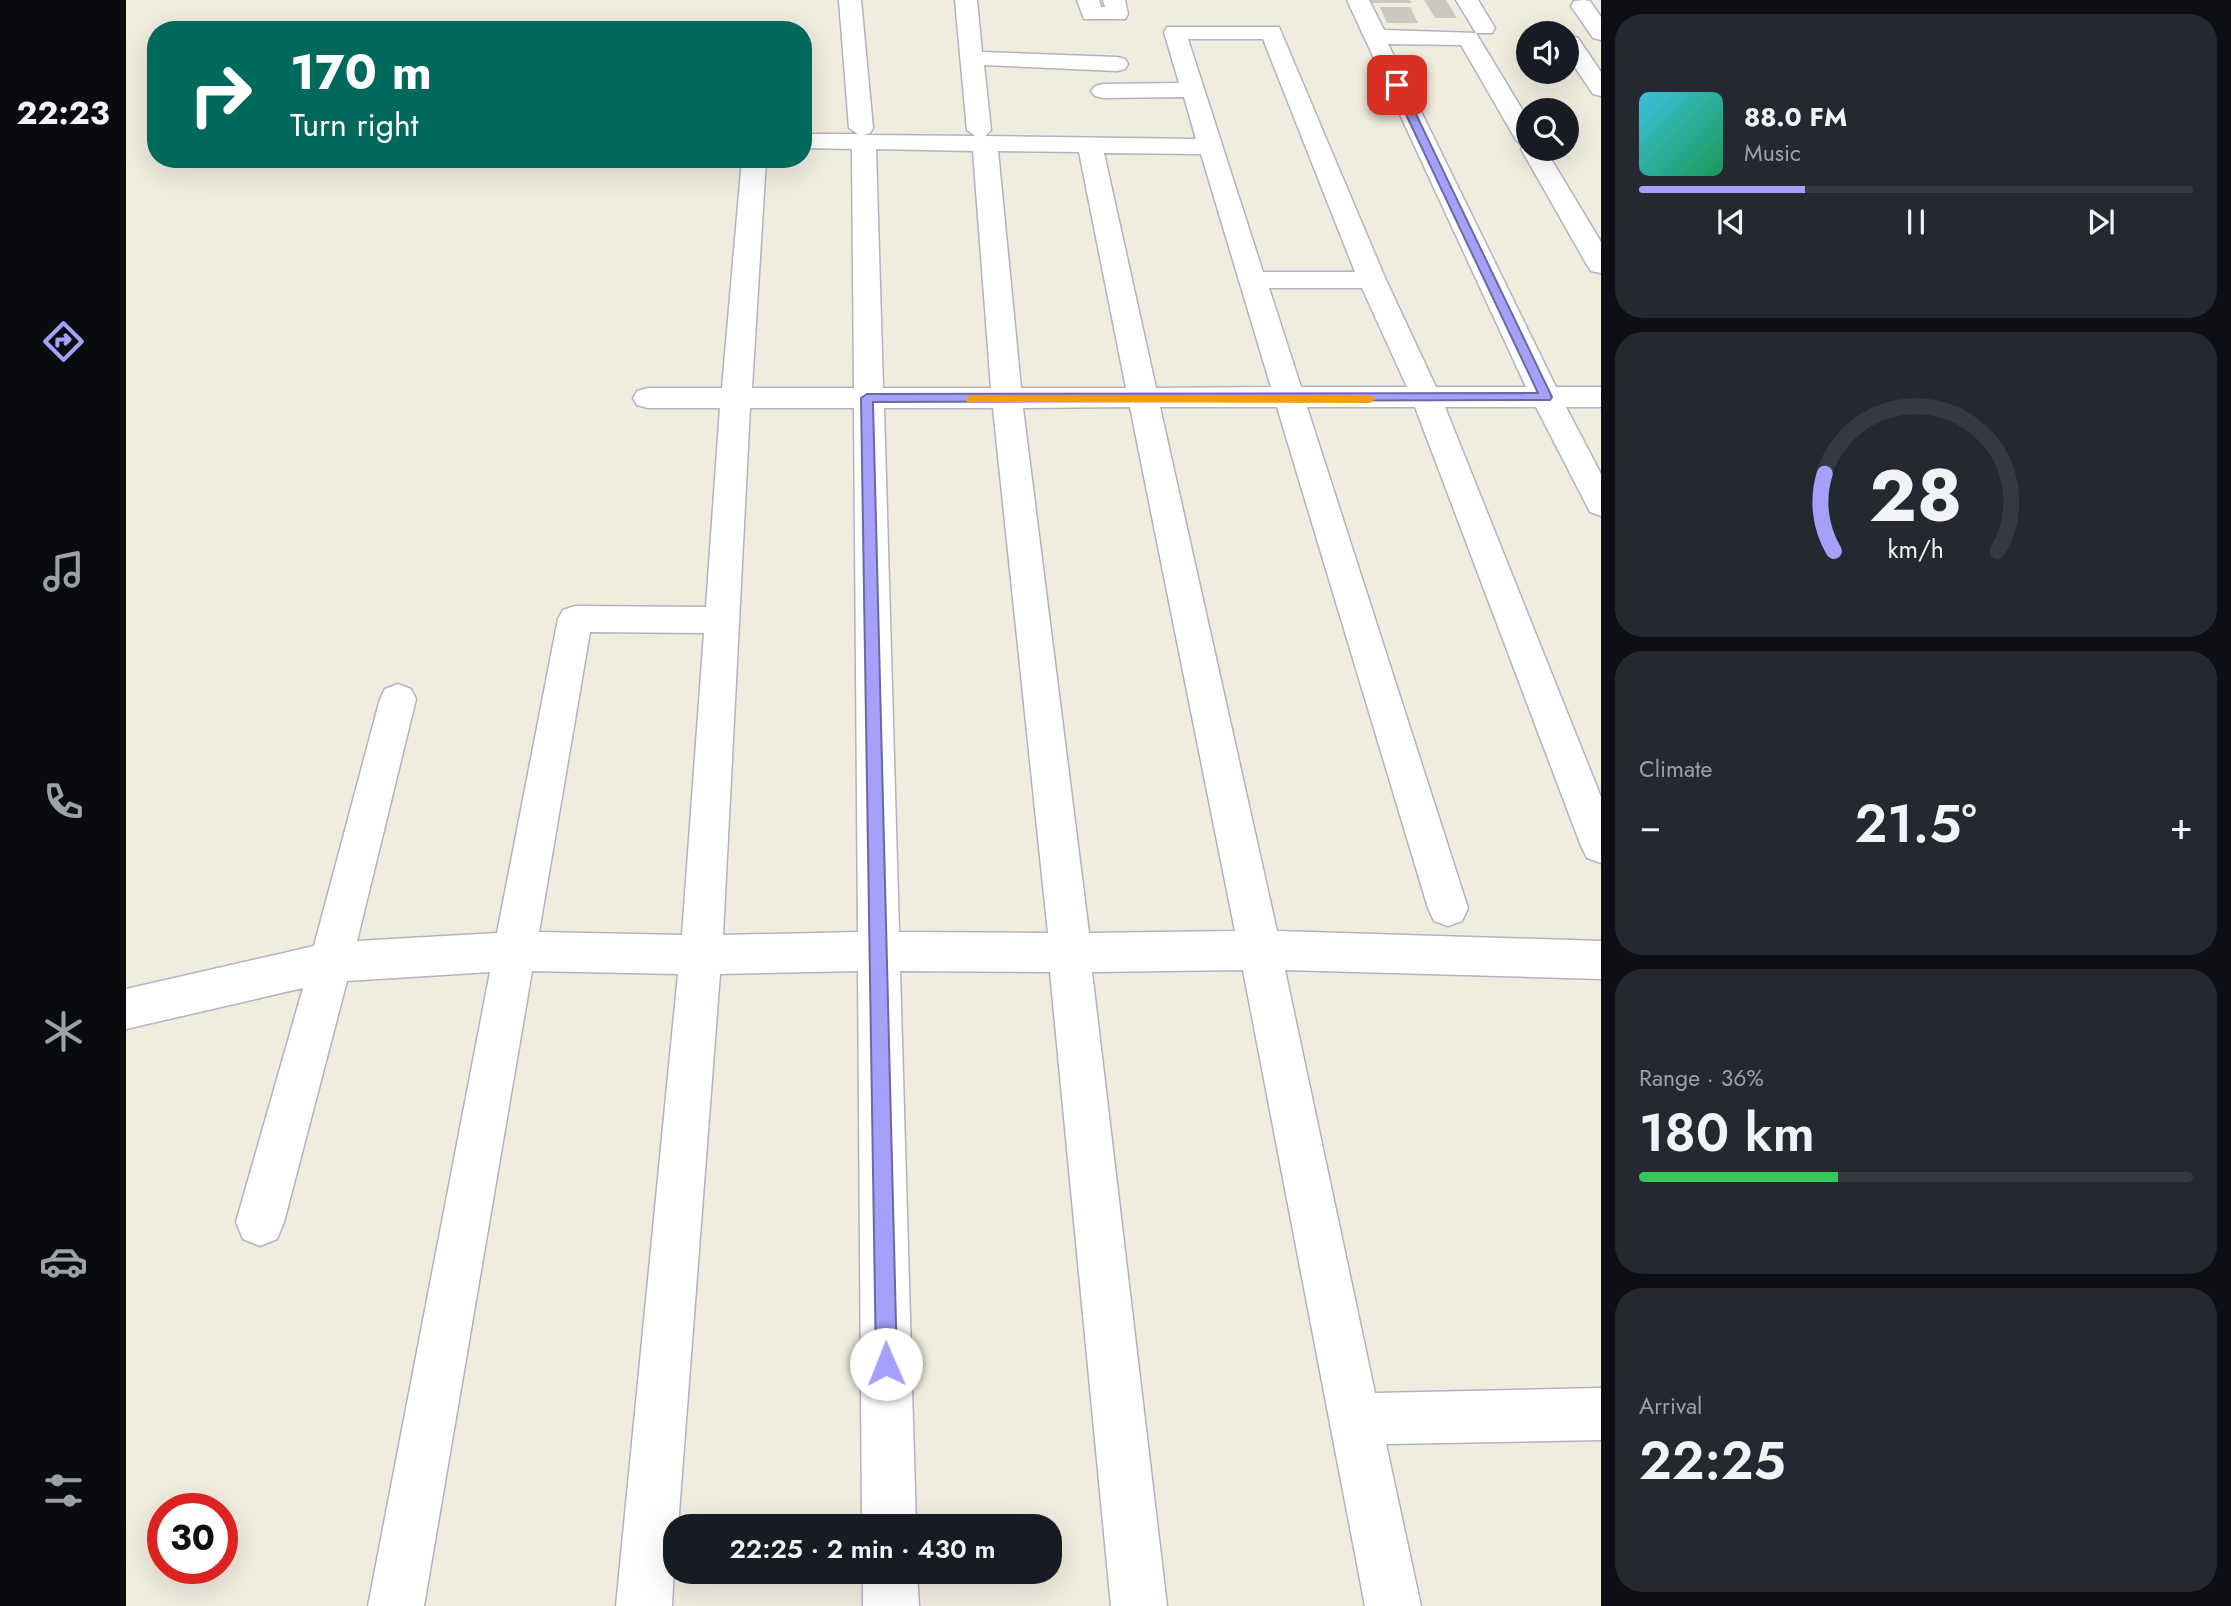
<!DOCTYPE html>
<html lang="en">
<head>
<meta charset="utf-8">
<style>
	:root { --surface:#171b24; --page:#242831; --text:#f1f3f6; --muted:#9ea1a6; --line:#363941; --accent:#a5a1fa }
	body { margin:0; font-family:Jost,sans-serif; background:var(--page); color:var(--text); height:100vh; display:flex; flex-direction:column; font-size:26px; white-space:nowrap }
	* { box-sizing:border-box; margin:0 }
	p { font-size:23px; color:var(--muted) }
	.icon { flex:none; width:38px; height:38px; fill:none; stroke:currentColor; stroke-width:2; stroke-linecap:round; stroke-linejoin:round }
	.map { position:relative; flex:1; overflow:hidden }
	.details { display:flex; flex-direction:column; gap:14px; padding:14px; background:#0d0f14; width:630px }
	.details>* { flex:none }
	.guide { position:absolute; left:21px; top:21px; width:665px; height:147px; border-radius:28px; box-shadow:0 7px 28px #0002; background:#00695c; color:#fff; overflow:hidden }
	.tools { position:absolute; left:1390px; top:21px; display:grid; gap:14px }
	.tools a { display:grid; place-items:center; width:63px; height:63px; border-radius:50%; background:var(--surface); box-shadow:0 7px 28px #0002; font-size:35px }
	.speed { position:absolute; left:21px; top:1493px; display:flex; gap:14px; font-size:35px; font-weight:700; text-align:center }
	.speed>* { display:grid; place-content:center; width:91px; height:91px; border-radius:50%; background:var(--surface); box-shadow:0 7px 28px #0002; line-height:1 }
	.speed .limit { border:10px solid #d22; background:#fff; color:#111 }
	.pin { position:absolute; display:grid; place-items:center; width:60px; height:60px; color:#fff; margin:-30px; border-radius:14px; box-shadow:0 4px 10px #0006 }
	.me { position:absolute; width:77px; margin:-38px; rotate:359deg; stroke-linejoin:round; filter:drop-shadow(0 0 5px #0008) }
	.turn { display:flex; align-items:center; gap:24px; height:147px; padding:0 28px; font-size:32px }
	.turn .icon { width:91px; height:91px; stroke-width:2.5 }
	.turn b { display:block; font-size:49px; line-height:60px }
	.big { font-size:52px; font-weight:600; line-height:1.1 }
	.details .widget { flex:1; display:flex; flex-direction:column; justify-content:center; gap:10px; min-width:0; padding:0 24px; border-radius:28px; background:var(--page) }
	.details .dial { align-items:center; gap:0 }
	.dial svg { height:182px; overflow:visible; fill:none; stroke:var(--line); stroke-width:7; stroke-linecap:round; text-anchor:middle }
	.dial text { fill:var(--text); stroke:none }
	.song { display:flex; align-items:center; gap:21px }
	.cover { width:84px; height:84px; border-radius:10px; background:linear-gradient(135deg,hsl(190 70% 55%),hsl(150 70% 35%)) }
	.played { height:7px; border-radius:4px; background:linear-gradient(90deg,var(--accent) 30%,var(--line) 30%) }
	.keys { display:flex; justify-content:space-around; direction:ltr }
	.heat { display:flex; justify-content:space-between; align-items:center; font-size:38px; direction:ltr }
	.charge { height:10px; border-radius:5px; background:linear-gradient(90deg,#34c759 36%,var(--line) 0) }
	.trip { position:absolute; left:537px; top:1514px; width:399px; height:70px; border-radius:28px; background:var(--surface); box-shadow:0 7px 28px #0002; font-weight:600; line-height:70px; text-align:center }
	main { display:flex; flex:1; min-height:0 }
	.menu { display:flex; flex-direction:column; width:126px; justify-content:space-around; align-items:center; background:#090b0e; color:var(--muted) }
	.menu .icon { width:49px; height:49px }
	.menu .active { color:var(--accent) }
	.menu b { font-size:32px; color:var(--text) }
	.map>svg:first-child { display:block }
	.building { fill:#cbc9bd }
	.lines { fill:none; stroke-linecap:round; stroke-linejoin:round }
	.street-casing { stroke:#b3b2c2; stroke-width:3 }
	.street { fill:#fff; fill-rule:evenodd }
	.route { fill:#a5a1fa; stroke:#6b69a2; stroke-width:2 }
	.slow { fill:#f59e0b }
</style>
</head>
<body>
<main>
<nav class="menu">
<b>22:23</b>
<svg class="icon active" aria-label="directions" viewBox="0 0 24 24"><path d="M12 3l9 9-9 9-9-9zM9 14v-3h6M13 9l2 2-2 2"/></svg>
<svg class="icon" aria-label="music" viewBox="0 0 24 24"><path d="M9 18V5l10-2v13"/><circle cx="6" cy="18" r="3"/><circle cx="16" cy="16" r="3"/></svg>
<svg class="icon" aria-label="phone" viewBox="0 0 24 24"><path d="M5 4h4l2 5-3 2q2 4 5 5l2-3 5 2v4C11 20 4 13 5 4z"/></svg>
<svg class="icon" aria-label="climate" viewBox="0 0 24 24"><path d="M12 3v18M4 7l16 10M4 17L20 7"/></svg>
<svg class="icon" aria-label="car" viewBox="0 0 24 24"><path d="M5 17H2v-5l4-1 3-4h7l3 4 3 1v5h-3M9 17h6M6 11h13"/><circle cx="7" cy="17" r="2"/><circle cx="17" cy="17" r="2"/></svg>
<svg class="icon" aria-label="filters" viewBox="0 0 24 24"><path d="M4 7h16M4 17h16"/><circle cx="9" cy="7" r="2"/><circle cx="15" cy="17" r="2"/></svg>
</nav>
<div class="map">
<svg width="1475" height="1606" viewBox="0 0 1475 1606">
	<rect width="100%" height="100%" fill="#f0ecde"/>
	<path class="building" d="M1241 0H1284L1286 3H1242Z
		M1298 0H1320L1331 18H1309Z
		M1254 7H1284L1292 23H1261Z"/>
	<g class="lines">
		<defs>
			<path id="street" d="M713 0H735L747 128 744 133 738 135 849 136 841 130 829 0H851L856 52 991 57 999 59 1002 64 999 69 991 71 858 65 865 130 859 136H862L1070 139 1058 97 977 98 969 96 965 91 969 86 977 84 1053 83 1038 32 1041 27H1153L1260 280 1310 387H1400L1221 0H1243L1258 30 1350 33 1402 119V149H1419L1475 242V273L1465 271 1461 265 1395 149 1397 146 1390 140 1335 45 1262 44 1430 387H1475V407H1440L1475 474V516L1464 512 1410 407H1319L1475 797V863L1461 858 1455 846 1289 407H1181L1342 908 1336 921 1322 926 1308 921 1302 908 1151 407H1034L1151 931 1475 941V979L1159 970 1249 1393 1475 1388V1440L1260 1444 1295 1606H1239L1117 970 966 972 1041 1606H985L924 972 774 971 790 1526H736L732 971 594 974 552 1526H550L546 1606H490L552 974 406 971 298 1606H242L364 972 221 981 158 1222 151 1239 134 1246 117 1239 110 1222 177 988 0 1029V989L188 946 254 699 259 689 272 684 285 689 290 699 231 941 371 933 432 619 437 610 449 606 580 607 594 408H522L511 405 507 398 511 391 522 388H596L616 159H640L626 388H728L726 149 677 148V134H732L723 128ZM1062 39H1137L1229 272H1137ZM750 149 847 151 865 388H757ZM872 151 953 152 1000 388H895ZM978 153 1075 154 1145 387 1030 388ZM1143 288H1236L1281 387H1175ZM1004 407 1109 931 963 933 897 408ZM624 408H728L732 932 597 935ZM758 408H867L922 933 773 932ZM464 632 578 633 556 935 413 932Z
				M951 0H973L975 7H979L977 0H999L1002 14 999 19H958Z
				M1330 0H1352L1369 28 1366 33H1350Z
				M1458 0 1464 1 1475 17V40L1467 38 1445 6 1448 1Z
				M1444 36 1452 38 1475 72V96L1467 94 1440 54V37Z
				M737 1572H791L793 1606H737Z"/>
		</defs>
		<use href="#street" class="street-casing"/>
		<use href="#street" class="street"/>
	</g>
	<path class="route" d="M1267 83 1276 85 1426 397 1424 400 747 402 771 1364 768 1372 760 1375 753 1372 750 1364 735 398 741 394 1412 393 1266 85Z"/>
	<path class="slow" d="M846 395H1244L1250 399 1244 403 841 402 839 399Z"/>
</svg>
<div class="tools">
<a><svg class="icon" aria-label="sound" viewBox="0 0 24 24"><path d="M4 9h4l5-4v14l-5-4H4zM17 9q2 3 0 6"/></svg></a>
<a><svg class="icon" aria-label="search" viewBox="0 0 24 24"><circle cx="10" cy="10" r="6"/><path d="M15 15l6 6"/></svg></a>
</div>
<div class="speed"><div class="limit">30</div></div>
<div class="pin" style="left:1271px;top:85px;background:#d93025"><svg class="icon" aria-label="arrive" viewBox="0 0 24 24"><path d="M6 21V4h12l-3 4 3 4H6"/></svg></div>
<svg class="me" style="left:760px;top:1364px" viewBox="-20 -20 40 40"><circle r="19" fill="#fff"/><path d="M0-13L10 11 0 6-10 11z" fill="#a5a1fa"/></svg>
<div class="trip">22:25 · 2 min · 430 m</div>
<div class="guide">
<div class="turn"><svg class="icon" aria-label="right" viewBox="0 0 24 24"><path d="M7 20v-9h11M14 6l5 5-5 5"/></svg><div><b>170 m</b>Turn right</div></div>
</div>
</div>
<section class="details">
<div class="widget">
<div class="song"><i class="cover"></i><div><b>88.0 FM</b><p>Music</p></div></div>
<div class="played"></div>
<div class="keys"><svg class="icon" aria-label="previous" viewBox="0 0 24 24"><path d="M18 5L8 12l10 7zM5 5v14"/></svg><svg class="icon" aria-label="pause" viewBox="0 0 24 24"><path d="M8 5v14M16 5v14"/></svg><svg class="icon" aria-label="next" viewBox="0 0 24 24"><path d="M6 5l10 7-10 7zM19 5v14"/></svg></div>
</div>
<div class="widget dial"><svg viewBox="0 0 100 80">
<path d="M14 69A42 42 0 1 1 86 69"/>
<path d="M14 69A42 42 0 0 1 10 35" stroke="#a5a1fa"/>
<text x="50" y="56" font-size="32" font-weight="700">28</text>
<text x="50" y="72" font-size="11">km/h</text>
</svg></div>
<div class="widget"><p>Climate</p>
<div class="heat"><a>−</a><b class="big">21.5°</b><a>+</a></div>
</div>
<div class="widget"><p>Range · 36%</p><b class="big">180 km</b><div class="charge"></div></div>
<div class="widget"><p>Arrival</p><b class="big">22:25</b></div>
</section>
</main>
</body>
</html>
